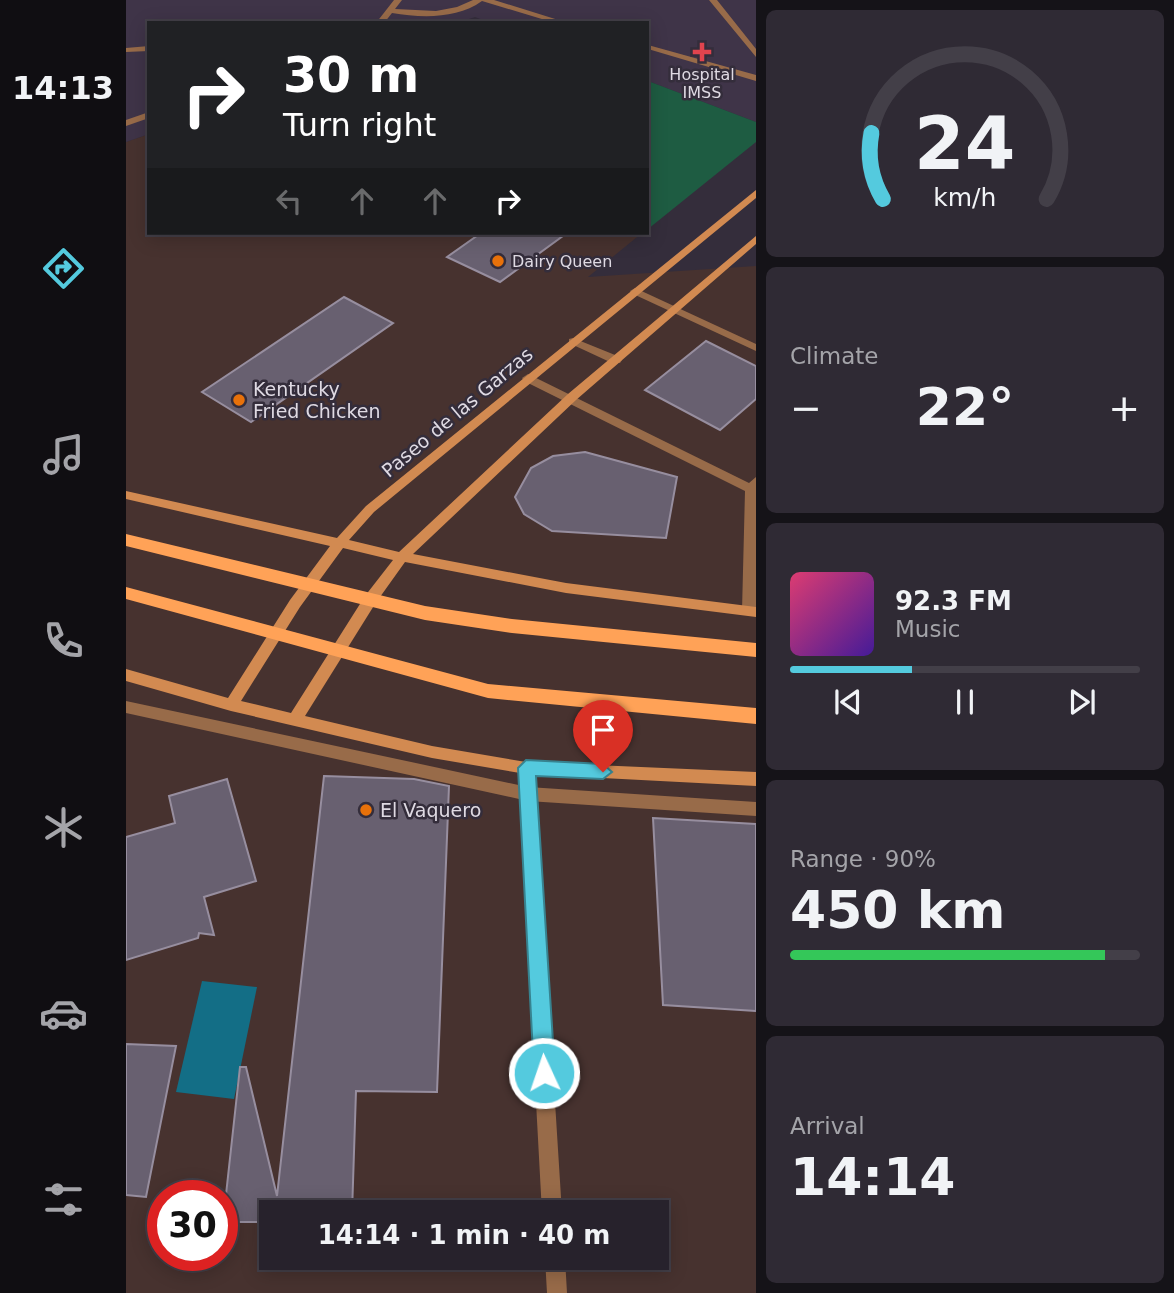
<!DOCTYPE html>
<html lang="en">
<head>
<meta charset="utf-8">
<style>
	:root { --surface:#27222c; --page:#2f2a34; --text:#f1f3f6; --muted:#a4a4a9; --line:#433f48; --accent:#54cade }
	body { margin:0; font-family:"DejaVu Sans",sans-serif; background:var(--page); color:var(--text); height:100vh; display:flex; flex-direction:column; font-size:26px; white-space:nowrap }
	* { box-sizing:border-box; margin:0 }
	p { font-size:23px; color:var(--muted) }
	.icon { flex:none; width:38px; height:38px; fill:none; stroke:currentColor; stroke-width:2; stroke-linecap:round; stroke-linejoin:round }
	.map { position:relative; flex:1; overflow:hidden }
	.details { display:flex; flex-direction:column; gap:10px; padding:10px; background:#151318; width:418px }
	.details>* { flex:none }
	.guide { position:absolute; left:21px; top:21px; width:502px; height:214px; border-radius:0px; box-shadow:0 4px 18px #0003,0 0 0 2px var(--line); background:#202124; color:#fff; overflow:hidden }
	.speed { position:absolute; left:21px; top:1180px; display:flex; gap:14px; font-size:35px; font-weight:700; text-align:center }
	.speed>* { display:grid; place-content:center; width:91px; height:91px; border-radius:50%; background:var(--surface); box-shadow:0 4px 18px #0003,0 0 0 2px var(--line); line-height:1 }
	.speed .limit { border:10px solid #d22; background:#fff; color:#111 }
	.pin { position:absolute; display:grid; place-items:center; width:60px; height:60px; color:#fff; margin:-72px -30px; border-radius:50% 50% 50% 0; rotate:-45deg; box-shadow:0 0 7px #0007 }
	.pin .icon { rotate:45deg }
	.me { position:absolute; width:77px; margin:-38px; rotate:357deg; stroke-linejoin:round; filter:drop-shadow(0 0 5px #0008) }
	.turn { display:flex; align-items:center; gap:24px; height:147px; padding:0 21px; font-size:32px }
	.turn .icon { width:91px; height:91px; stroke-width:2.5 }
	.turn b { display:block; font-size:49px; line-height:60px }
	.lanes { display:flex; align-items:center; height:66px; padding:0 21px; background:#0003; justify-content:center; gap:35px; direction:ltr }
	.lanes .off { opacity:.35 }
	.big { font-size:52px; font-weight:700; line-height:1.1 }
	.details .tile { flex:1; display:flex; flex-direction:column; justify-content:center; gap:10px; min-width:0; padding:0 24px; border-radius:10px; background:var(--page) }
	.details .dial { align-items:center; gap:0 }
	.dial svg { height:182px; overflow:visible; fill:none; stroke:var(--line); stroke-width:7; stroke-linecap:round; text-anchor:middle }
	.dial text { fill:var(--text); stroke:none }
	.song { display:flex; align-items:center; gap:21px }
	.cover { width:84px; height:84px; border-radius:10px; background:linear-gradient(135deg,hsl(340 70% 55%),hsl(260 70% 35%)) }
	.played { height:7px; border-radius:4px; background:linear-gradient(90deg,var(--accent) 35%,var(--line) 35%) }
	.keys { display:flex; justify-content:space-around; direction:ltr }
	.heat { display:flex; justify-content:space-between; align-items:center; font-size:38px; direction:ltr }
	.charge { height:10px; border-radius:5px; background:linear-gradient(90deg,#34c759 90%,var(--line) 0) }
	.trip { position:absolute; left:133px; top:1200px; width:410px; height:70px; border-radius:0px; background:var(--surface); box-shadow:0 4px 18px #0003,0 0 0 2px var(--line); font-weight:700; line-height:70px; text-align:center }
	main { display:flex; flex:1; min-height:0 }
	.tabs { display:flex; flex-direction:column; width:126px; justify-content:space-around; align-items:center; background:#100e12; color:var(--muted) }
	.tabs .icon { width:49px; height:49px }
	.tabs .selected { color:var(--accent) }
	.tabs b { font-size:32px; color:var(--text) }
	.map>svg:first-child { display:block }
	.commercial { fill:#47322f; fill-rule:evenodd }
	.built { fill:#3f3448 }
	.green { fill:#1e5c42 }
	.water { fill:#136e86 }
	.building { fill:#686070; stroke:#978e9f; stroke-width:2 }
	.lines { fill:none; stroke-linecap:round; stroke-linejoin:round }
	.service { fill:#986b49; fill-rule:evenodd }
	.pedestrian { fill:#986b49; fill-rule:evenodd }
	.minor { fill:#986b49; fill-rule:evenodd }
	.secondary { fill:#d28a51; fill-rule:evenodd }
	.primary { fill:#ffa257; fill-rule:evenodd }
	.route { fill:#54cade; stroke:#378390; stroke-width:2 }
	.health-dot { fill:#e0444e; stroke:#342d3b; stroke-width:2.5 }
	.food-dot { fill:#e8710a; stroke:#342d3b; stroke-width:2.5 }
	.labels { text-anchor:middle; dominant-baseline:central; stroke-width:5; stroke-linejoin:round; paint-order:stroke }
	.far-poi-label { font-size:16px; fill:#dfdae3; stroke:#342d3b }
	.poi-label { font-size:19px; fill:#dfdae3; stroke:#342d3b; text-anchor:start }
	.street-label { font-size:19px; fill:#dfdae3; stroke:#342d3b }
</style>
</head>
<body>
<main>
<nav class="tabs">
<b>14:13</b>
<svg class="icon selected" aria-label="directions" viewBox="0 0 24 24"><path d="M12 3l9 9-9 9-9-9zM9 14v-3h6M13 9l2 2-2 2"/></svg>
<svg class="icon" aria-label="music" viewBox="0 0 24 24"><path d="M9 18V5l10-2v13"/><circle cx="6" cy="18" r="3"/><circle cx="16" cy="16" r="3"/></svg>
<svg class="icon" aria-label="phone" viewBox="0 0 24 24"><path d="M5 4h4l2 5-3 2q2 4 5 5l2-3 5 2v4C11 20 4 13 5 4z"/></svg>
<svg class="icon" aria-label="climate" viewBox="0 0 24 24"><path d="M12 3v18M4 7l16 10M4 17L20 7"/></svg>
<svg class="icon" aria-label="car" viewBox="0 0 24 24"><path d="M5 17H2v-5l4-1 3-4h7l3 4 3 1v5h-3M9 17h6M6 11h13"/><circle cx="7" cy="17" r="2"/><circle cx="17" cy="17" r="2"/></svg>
<svg class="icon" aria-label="filters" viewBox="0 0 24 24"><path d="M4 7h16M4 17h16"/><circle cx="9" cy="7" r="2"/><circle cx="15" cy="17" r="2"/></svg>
</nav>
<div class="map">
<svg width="630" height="1293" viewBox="0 0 630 1293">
	<rect width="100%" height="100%" fill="#342d3b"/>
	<path class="commercial" d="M23 134V233H516L462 277 630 266V1293H0V142ZM37 1195H96V1255H37ZM145 1213H530V1258H145Z"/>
	<path class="built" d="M0 0H630V122L522 81V23H365L349 17 331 23H23V134L0 142Z"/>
	<path class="green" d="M522 81 630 122V142L522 229Z"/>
	<path class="water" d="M76 981 131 987 108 1099 50 1092Z"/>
	<path class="building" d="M355 233H441L374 282 321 257Z
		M218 297 267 323 125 422 76 392Z
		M580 341 630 366V399L594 430 519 390Z
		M459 452 551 477 540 538 426 531 398 514 389 497 405 468 427 456Z
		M198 776 288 779 323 786 311 1092 230 1091 226 1213H145V1222H97L114 1067H120L151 1196Z
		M101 779 130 881 78 897 88 935 73 933 72 938 0 960V837L49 823 43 796Z
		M527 818 630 824V1011L537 1005Z
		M0 1044 50 1046 20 1197 0 1195Z"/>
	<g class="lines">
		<path class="service" d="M268 0H276L269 9 310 11 331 7 347 0H368L442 23H429L356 1C331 19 296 18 266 13L258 23H250Z
			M583 0H591L630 49V57Z
			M522 45 630 75V81L522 49Z
			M23 46V51L0 52V48Z
			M23 112V118L0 126V120Z
			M509 288 630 344V351L505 293 504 291Z
			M447 338 494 357 496 360 494 363H486L443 343V339Z
			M402 374 623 483 630 477V611L628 615H618L616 611 619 491 398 381 396 378Z"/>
		<path class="pedestrian" d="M0 701 402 787 630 802V816L402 801 0 713Z"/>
		<path class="minor" d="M400 762 405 763 408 768 436 1213H416L392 768 395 763Z
			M419 1258H439L441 1293H421Z"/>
		<path class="secondary" d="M630 190V198L248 512 223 540 273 552 442 394 630 236V244L450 400 287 554 440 583 630 607V617L440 593 279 562 249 604 179 716 306 746 400 762 630 772V786L400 774 306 758 105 711 0 681V669L102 698 164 600 204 546 0 499V491L211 538 240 506ZM217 548 267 560 239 596 165 713 115 701 174 607Z"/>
		<path class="primary" d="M0 534 299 606 386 619 630 643V657L386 633 299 620 0 546Z
			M0 587 362 684 630 708V724L362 698 0 599Z"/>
	</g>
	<path class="route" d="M400 760 477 764 486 772 477 779 410 776 429 1073 426 1080 418 1083 411 1080 408 1073 392 768Z"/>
	<path class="health-dot" d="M572.5 41.5h7v7h7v7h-7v7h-7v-7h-7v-7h7z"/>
	<g class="food-dot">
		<circle cx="372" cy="261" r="7"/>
		<circle cx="113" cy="400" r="7"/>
		<circle cx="240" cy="810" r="7"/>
	</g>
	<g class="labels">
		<g class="far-poi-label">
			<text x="576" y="74">Hospital<tspan x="576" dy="18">IMSS</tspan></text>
			<text x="386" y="261" text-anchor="start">Dairy Queen</text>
		</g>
		<g class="poi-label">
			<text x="127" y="389">Kentucky<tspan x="127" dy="22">Fried Chicken</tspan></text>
			<text x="254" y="810">El Vaquero</text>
		</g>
		<g class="street-label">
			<text transform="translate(331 412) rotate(-40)">Paseo de las Garzas</text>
		</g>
	</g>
</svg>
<div class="speed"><div class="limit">30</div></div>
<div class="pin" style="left:477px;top:772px;background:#d93025"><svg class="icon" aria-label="arrive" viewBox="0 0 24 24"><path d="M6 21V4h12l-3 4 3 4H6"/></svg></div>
<svg class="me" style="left:418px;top:1073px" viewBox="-20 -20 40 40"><circle r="17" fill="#54cade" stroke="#fff" stroke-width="3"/><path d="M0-11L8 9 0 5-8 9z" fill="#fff"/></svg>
<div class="trip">14:14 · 1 min · 40 m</div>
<div class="guide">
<div class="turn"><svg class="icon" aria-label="right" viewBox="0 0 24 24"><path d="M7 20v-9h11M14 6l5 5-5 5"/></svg><div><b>30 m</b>Turn right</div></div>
<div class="lanes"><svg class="icon off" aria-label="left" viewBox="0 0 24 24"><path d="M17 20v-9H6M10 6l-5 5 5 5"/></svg><svg class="icon off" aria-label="ahead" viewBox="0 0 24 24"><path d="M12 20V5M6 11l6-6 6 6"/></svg><svg class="icon off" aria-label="ahead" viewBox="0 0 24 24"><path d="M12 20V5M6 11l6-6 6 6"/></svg><svg class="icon" aria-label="right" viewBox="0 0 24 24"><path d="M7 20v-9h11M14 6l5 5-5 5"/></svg></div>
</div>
</div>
<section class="details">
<div class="tile dial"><svg viewBox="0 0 100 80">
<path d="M14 69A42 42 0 1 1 86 69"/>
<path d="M14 69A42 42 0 0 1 9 40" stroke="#54cade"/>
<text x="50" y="56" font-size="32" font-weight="700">24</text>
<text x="50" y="72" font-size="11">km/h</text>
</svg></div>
<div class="tile"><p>Climate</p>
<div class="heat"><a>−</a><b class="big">22°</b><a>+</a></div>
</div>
<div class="tile">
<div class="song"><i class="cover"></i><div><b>92.3 FM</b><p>Music</p></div></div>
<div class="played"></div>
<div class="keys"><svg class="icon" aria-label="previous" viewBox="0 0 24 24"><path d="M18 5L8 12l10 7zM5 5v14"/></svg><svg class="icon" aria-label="pause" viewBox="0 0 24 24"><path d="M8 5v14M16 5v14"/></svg><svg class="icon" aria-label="next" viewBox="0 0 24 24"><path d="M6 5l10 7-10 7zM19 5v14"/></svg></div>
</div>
<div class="tile"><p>Range · 90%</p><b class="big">450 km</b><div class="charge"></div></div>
<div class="tile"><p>Arrival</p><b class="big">14:14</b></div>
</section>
</main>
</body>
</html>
